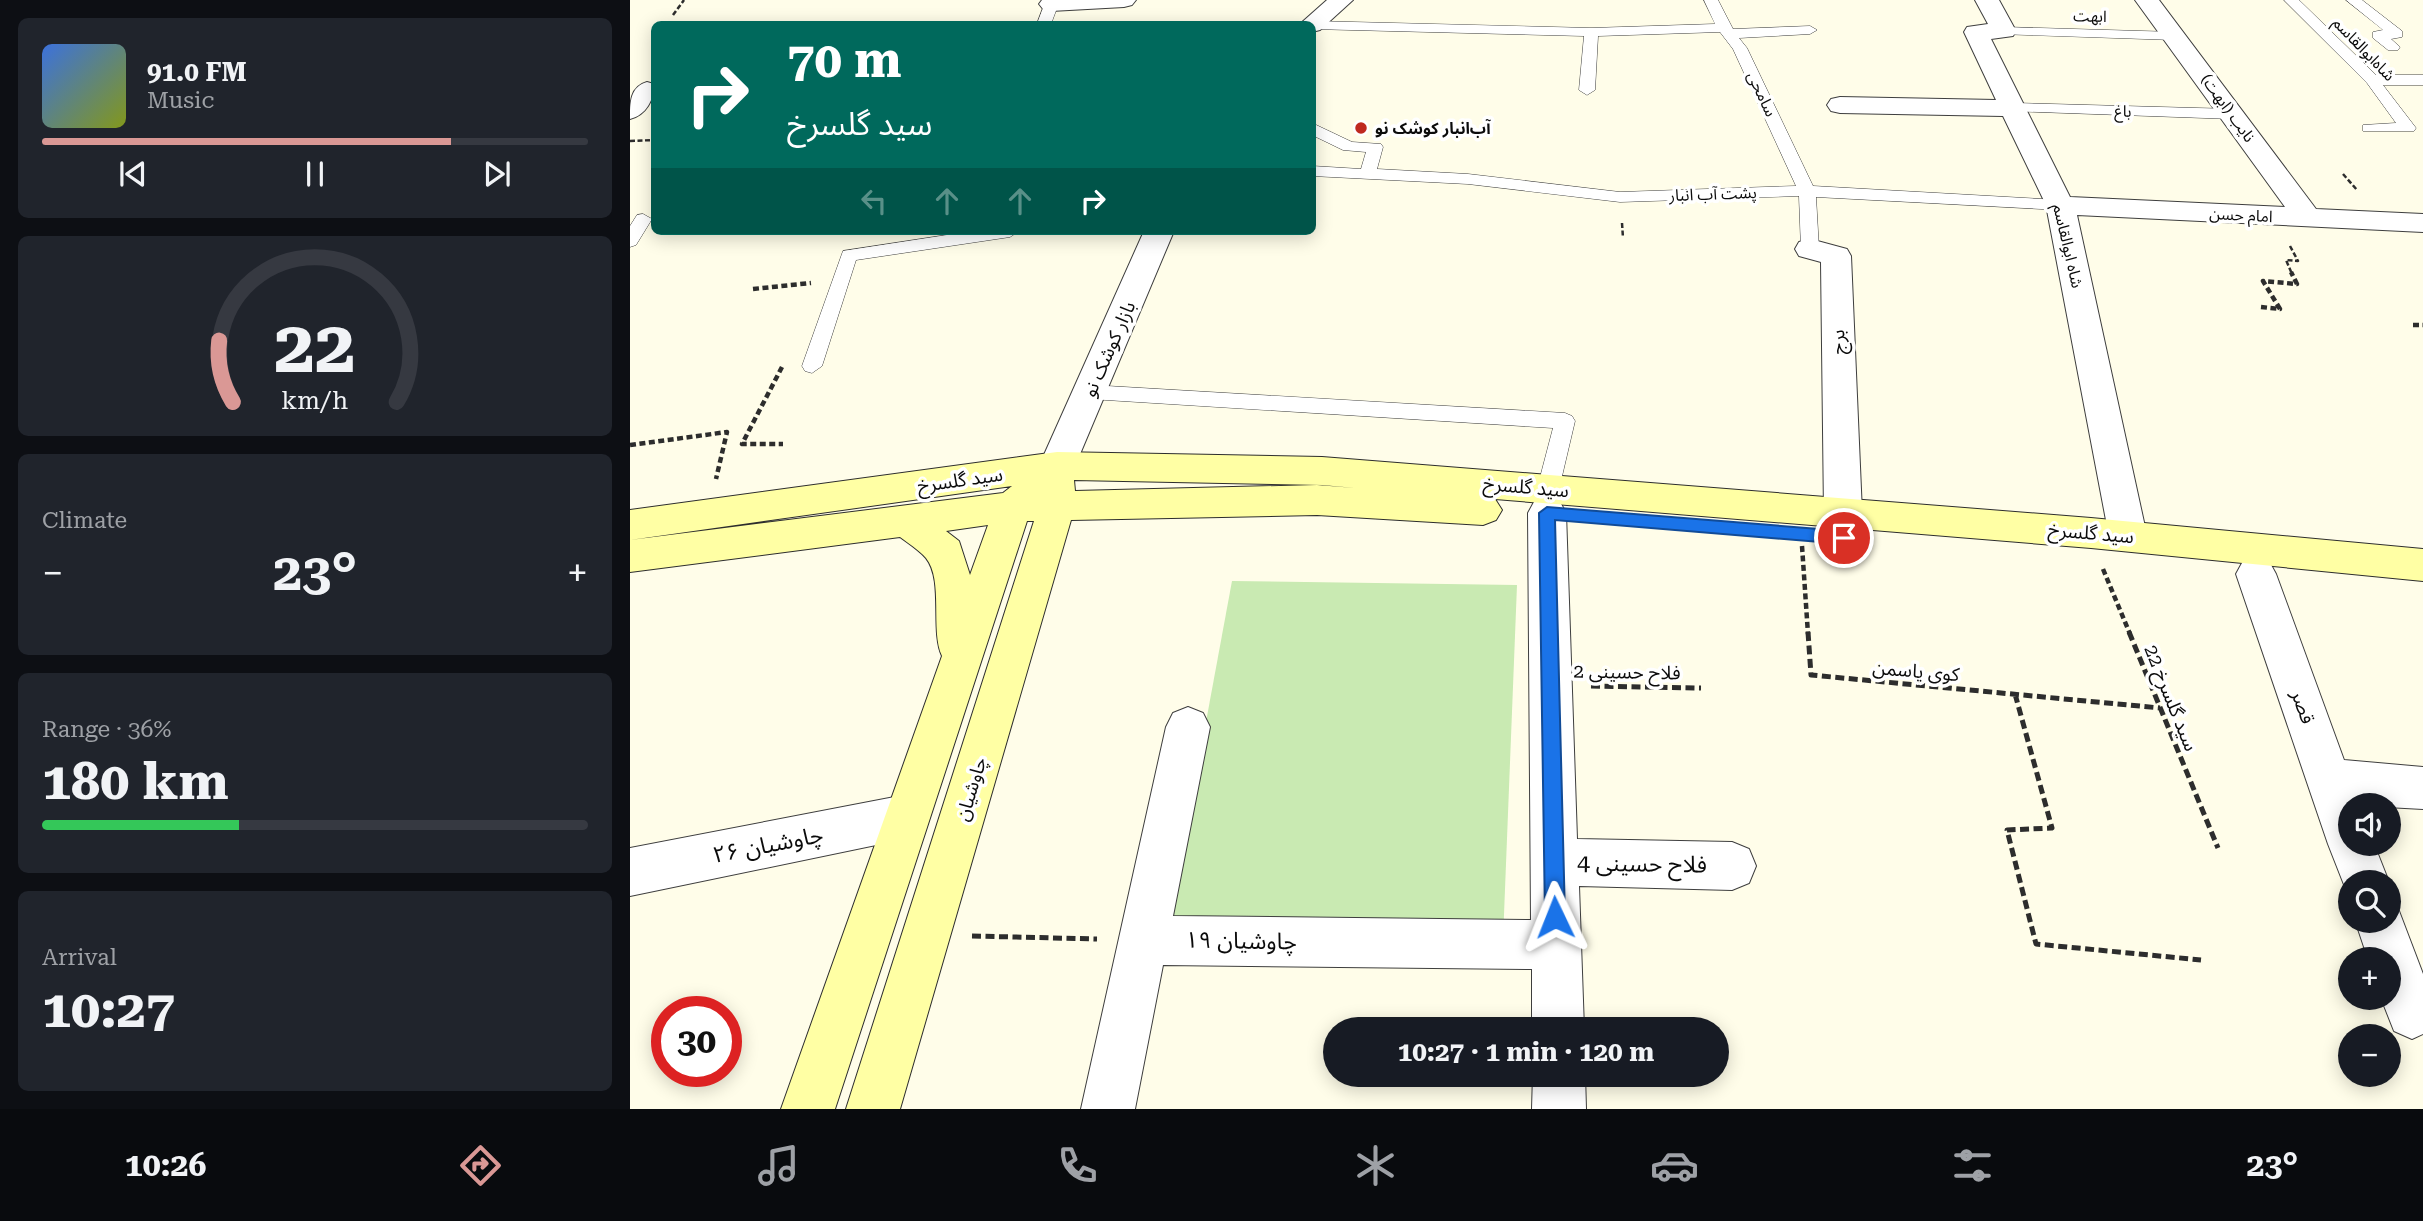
<!DOCTYPE html>
<html lang="en">
<head>
<meta charset="utf-8">
<style>
	:root { --surface:#171b24; --page:#20242c; --text:#f1f3f6; --muted:#9ea1a6; --line:#363941; --accent:#da9895 }
	body { margin:0; font-family:"Roboto Serif","Noto Sans Arabic",serif; background:var(--page); color:var(--text); height:100vh; display:flex; flex-direction:column; font-size:26px; white-space:nowrap }
	* { box-sizing:border-box; margin:0 }
	p { font-size:23px; color:var(--muted) }
	.icon { flex:none; width:38px; height:38px; fill:none; stroke:currentColor; stroke-width:2; stroke-linecap:round; stroke-linejoin:round }
	.map { position:relative; flex:1; overflow:hidden }
	.details { display:flex; flex-direction:column; gap:18px; padding:18px; background:#0d0f14; width:630px }
	.details>* { flex:none }
	.banner { position:absolute; left:21px; top:21px; width:665px; height:214px; border-radius:10px; box-shadow:0 4px 18px #0003; background:#00695c; color:#fff; overflow:hidden }
	.buttons { position:absolute; left:1708px; top:793px; display:grid; gap:14px }
	.buttons a { display:grid; place-items:center; width:63px; height:63px; border-radius:50%; background:var(--surface); box-shadow:0 4px 18px #0003; font-size:35px }
	.speed { position:absolute; left:21px; top:996px; display:flex; gap:14px; font-size:35px; font-weight:700; text-align:center }
	.speed>* { display:grid; place-content:center; width:91px; height:91px; border-radius:50%; background:var(--surface); box-shadow:0 4px 18px #0003; line-height:1 }
	.speed .limit { border:10px solid #d22; background:#fff; color:#111 }
	.pin { position:absolute; display:grid; place-items:center; width:60px; height:60px; color:#fff; margin:-30px; border:4px solid #fff; border-radius:50%; box-shadow:0 2px 7px #0007 }
	.me { position:absolute; width:77px; margin:-38px; rotate:358deg; stroke-linejoin:round; filter:drop-shadow(0 0 5px #0008) }
	.turn { display:flex; align-items:center; gap:24px; height:147px; padding:0 21px; font-size:32px }
	.turn .icon { width:91px; height:91px; stroke-width:2.5 }
	.turn b { display:block; font-size:49px; line-height:60px }
	.lanes { display:flex; align-items:center; height:66px; padding:0 21px; background:#0003; justify-content:center; gap:35px; direction:ltr }
	.lanes .off { opacity:.35 }
	.big { font-size:52px; font-weight:700; line-height:1.1 }
	.details .card { flex:1; display:flex; flex-direction:column; justify-content:center; gap:10px; min-width:0; padding:0 24px; border-radius:10px; background:var(--page) }
	.details .dial { align-items:center; gap:0 }
	.dial svg { height:182px; overflow:visible; fill:none; stroke:var(--line); stroke-width:7; stroke-linecap:round; text-anchor:middle }
	.dial text { fill:var(--text); stroke:none }
	.song { display:flex; align-items:center; gap:21px }
	.cover { width:84px; height:84px; border-radius:10px; background:linear-gradient(135deg,hsl(220 70% 55%),hsl(70 70% 35%)) }
	.played { height:7px; border-radius:4px; background:linear-gradient(90deg,var(--accent) 75%,var(--line) 75%) }
	.keys { display:flex; justify-content:space-around; direction:ltr }
	.heat { display:flex; justify-content:space-between; align-items:center; font-size:38px; direction:ltr }
	.charge { height:10px; border-radius:5px; background:linear-gradient(90deg,#34c759 36%,var(--line) 0) }
	.trip { position:absolute; left:693px; top:1017px; width:406px; height:70px; border-radius:35px; background:var(--surface); box-shadow:0 4px 18px #0003; font-weight:700; line-height:70px; text-align:center }
	.menu { display:flex; height:112px; justify-content:space-around; align-items:center; background:#090b0e; color:var(--muted) }
	.menu .icon { width:49px; height:49px }
	.menu .active { color:var(--accent) }
	.menu b { font-size:32px; color:var(--text) }
	main { display:flex; flex:1; min-height:0 }
	.map>svg:first-child { display:block }
	.green { fill:#c9eab2 }
	.lines { fill:none; stroke-linecap:round; stroke-linejoin:round }
	.lane-casing { stroke:#3e3e3e; stroke-width:1 }
	.street-casing { stroke:#3e3e3e; stroke-width:2 }
	.secondary-casing { stroke:#2d2d2d; stroke-width:2 }
	.path-far2 { stroke:#2d2d2d; stroke-width:2.5; stroke-dasharray:5 2.5; stroke-linecap:butt }
	.path-far1 { stroke:#2d2d2d; stroke-width:4.5; stroke-dasharray:6 3.5; stroke-linecap:butt }
	.path { stroke:#2d2d2d; stroke-width:5; stroke-dasharray:9 4.5; stroke-linecap:butt }
	.lane { fill:#fff; fill-rule:evenodd }
	.street { fill:#fff; fill-rule:evenodd }
	.secondary { fill:#ffffa4; fill-rule:evenodd }
	.route { fill:#1a73e8; stroke:#114b97; stroke-width:2 }
	.poi-dot { fill:#bf291f; stroke:#fff; stroke-width:2.5 }
	.labels { text-anchor:middle; dominant-baseline:central; stroke-width:7; stroke-linejoin:round; paint-order:stroke }
	.far-street-label { font-size:16px; fill:#0b0b0b; stroke:#fff }
	.far-poi-label { font-size:16px; font-weight:bold; fill:#0b0b0b; stroke:#fff; text-anchor:start }
	.street-label { font-size:19px; fill:#0b0b0b; stroke:#fff }
	.near-street-label { font-size:23px; fill:#0b0b0b; stroke:#fff }
</style>
</head>
<body>
<main>
<section class="details">
<div class="card">
<div class="song"><i class="cover"></i><div><b>91.0 FM</b><p>Music</p></div></div>
<div class="played"></div>
<div class="keys"><svg class="icon" aria-label="previous" viewBox="0 0 24 24"><path d="M18 5L8 12l10 7zM5 5v14"/></svg><svg class="icon" aria-label="pause" viewBox="0 0 24 24"><path d="M8 5v14M16 5v14"/></svg><svg class="icon" aria-label="next" viewBox="0 0 24 24"><path d="M6 5l10 7-10 7zM19 5v14"/></svg></div>
</div>
<div class="card dial"><svg viewBox="0 0 100 80">
<path d="M14 69A42 42 0 1 1 86 69"/>
<path d="M14 69A42 42 0 0 1 8 42" stroke="#da9895"/>
<text x="50" y="56" font-size="32" font-weight="700">22</text>
<text x="50" y="72" font-size="11">km/h</text>
</svg></div>
<div class="card"><p>Climate</p>
<div class="heat"><a>−</a><b class="big">23°</b><a>+</a></div>
</div>
<div class="card"><p>Range · 36%</p><b class="big">180 km</b><div class="charge"></div></div>
<div class="card"><p>Arrival</p><b class="big">10:27</b></div>
</section>
<div class="map">
<svg width="1793" height="1109" viewBox="0 0 1793 1109">
	<rect width="100%" height="100%" fill="#fffde9"/>
	<path class="green" d="M602 581 887 585 873 940 537 933Z"/>
	<g class="lines">
		<defs>
			<path id="lane" d="M416 0H430L421 24H407Z
				M1074 0H1088L1103 29 1180 26 1187 30 1180 34 1109 38 1117 48 1183 186 1430 200 1439 205 1430 210 1186 197 1189 249 1180 255 1171 249 1169 196 990 202 838 184 682 176V166L731 169 736 152 713 150 682 135V123L722 142 751 144 753 147 747 169 838 174 990 192 1166 186 1103 49 1090 32 968 36 965 90 957 95 949 90 954 36 682 29V24H675L682 21 961 28 1085 24Z
				M1654 0H1669L1746 75H1793V85H1753L1786 128 1784 131H1733V125L1766 123 1737 83Z
				M1716 0H1732L1772 31V37L1761 39 1770 47 1768 50H1758L1743 38V32L1753 30Z
				M1374 27 1545 32 1552 36 1545 40 1369 34V28Z
				M1384 103 1603 109 1611 114 1603 119 1379 111 1376 108Z
				M13 214 22 219 6 245 0 247V226L7 215Z
				M343 231H389L380 237 226 260 192 366 182 373 175 371 172 366 213 251Z
				M460 385 935 413 942 416 945 421 929 489 926 495 918 497 910 495 907 489 923 428 460 399 450 392Z"/>
			<path id="street" d="M412 0H506L502 5 494 7 421 11 413 9 409 4Z
				M697 0H723L690 30 682 32V24H670Z
				M1345 0H1369L1386 31 1383 36 1361 39 1440 197 1655 207 1505 0H1529L1686 209 1793 214V232L1447 215 1517 536 1511 547 1498 551 1485 547 1479 536 1416 205 1373 116 1210 113 1201 111 1197 105 1201 99 1210 97 1366 100 1334 32 1337 27 1358 24Z
				M17 82 24 84C24 100 16 115 0 119 0 102 0 87 17 82Z
				M514 231H544L445 466 440 476 427 480 414 476 409 466Z
				M1180 239 1217 249 1221 256 1232 513 1226 524 1213 528 1200 524 1194 513 1191 262 1169 256 1165 249 1169 242Z
				M917 498 930 502 936 513 947 839 1102 842 1119 849 1126 866 1119 883 1102 890 949 886 954 1029H902V969L533 965 505 1109H451L536 727 543 713 558 707 573 713 580 727 543 916 901 920 898 513 904 502Z
				M1626 558 1640 563 1646 574 1714 760 1793 767V809L1720 805V844H1744L1759 882H1720V900L1698 844 1606 574 1612 563Z
				M275 795 291 801 298 817 291 833 275 839 0 896V848Z
				M1759 900 1766 903 1793 974V1034L1782 1039 1764 1031 1751 998H1759V959H1738L1725 920H1759Z
				M903 1074H955L956 1109H902Z"/>
			<path id="secondary" d="M427 452 692 457 1461 518 1793 549V581L1461 548 865 499 872 510 866 520 853 525 687 515 441 520 270 1109H216L404 521H397L205 1109H151L312 656C300 631 314 580 296 558 289 550 278 543 270 537L0 572V540L373 493 382 486 0 540V510ZM444 480 692 485 725 488 687 485 445 491ZM358 525 340 575 329 541 316 531Z"/>
		</defs>
		<use href="#lane" class="lane-casing"/>
		<use href="#street" class="street-casing"/>
		<use href="#secondary" class="secondary-casing"/>
		<path class="path-far2" d="M43 15 54 0
			M0 141 24 140
			M1713 174 1727 190
			M992 223 993 238
			M1660 246 1668 261 1656 260 1662 274"/>
		<path class="path-far1" d="M123 289 181 283
			M1631 307 1650 309 1633 281 1667 284 1661 272
			M1783 325H1793
			M152 367 112 444H153
			M0 445 97 432 86 479
			M1172 546 1178 634
			M1473 569 1500 634"/>
		<path class="path" d="M1178 632 1181 675 1530 708
			M1499 632 1588 848
			M961 686 1071 688
			M1385 694 1422 828 1377 830 1406 944 1571 960
			M342 936 467 939"/>
		<use href="#lane" class="lane"/>
		<use href="#street" class="street"/>
		<use href="#secondary" class="secondary"/>
	</g>
	<path class="route" d="M917 507 1214 531 1222 538 1214 544 925 520 935 917 932 924 925 927 918 924 915 917 909 513Z"/>
	<circle class="poi-dot" cx="731" cy="128" r="7"/>
	<g class="labels">
		<g class="far-street-label">
			<text transform="translate(1460 16) rotate(2)">ابهت</text>
			<text transform="translate(1734 49) rotate(46)">شاه‌ابوالقاسم</text>
			<text transform="translate(1132 94) rotate(65)">سامحی</text>
			<text transform="translate(1598 108) rotate(54)">نایب (ابهت)</text>
			<text transform="translate(1493 111) rotate(2)">باغ</text>
			<text transform="translate(1083 194) rotate(-2)">پشت آب انبار</text>
			<text transform="translate(1611 215) rotate(3)">امام حسن</text>
			<text transform="translate(1438 246) rotate(77)">شاه ابوالقاسم</text>
		</g>
		<g class="far-poi-label">
			<text x="745" y="128">آب‌انبار کوشک نو</text>
		</g>
		<g class="street-label">
			<text transform="translate(1208 342) rotate(-92)">برج</text>
			<text transform="translate(479 349) rotate(-66)">بازار کوشک نو</text>
			<text transform="translate(330 480) rotate(-8)">سید گلسرخ</text>
			<text transform="translate(896 487) rotate(5)">سید گلسرخ</text>
			<text transform="translate(1461 533) rotate(5)">سید گلسرخ</text>
			<text transform="translate(1286 671) rotate(5)">کوی یاسمن</text>
			<text transform="translate(997 672) rotate(1)">فلاح حسینی 2</text>
			<text transform="translate(1541 698) rotate(68)">سید گلسرخ 22</text>
			<text transform="translate(1673 707) rotate(70)">قصر</text>
			<text transform="translate(341 789) rotate(-73)">چاوشیان</text>
		</g>
		<g class="near-street-label">
			<text transform="translate(138 845) rotate(-11)">چاوشیان ۲۶</text>
			<text transform="translate(1012 864) rotate(1)">فلاح حسینی 4</text>
			<text transform="translate(611 941) rotate(1)">چاوشیان ۱۹</text>
		</g>
	</g>
</svg>
<div class="buttons">
<a><svg class="icon" aria-label="sound" viewBox="0 0 24 24"><path d="M4 9h4l5-4v14l-5-4H4zM17 9q2 3 0 6"/></svg></a>
<a><svg class="icon" aria-label="search" viewBox="0 0 24 24"><circle cx="10" cy="10" r="6"/><path d="M15 15l6 6"/></svg></a>
<a>+</a>
<a>−</a>
</div>
<div class="speed"><div class="limit">30</div></div>
<div class="pin" style="left:1214px;top:538px;background:#d93025"><svg class="icon" aria-label="arrive" viewBox="0 0 24 24"><path d="M6 21V4h12l-3 4 3 4H6"/></svg></div>
<svg class="me" style="left:925px;top:917px" viewBox="-20 -20 40 40"><path d="M0-17L14 15 0 8-14 15z" fill="#1a73e8" stroke="#fff" stroke-width="4"/></svg>
<div class="trip">10:27 · 1 min · 120 m</div>
<div class="banner">
<div class="turn"><svg class="icon" aria-label="right" viewBox="0 0 24 24"><path d="M7 20v-9h11M14 6l5 5-5 5"/></svg><div><b>70 m</b>سید گلسرخ</div></div>
<div class="lanes"><svg class="icon off" aria-label="left" viewBox="0 0 24 24"><path d="M17 20v-9H6M10 6l-5 5 5 5"/></svg><svg class="icon off" aria-label="ahead" viewBox="0 0 24 24"><path d="M12 20V5M6 11l6-6 6 6"/></svg><svg class="icon off" aria-label="ahead" viewBox="0 0 24 24"><path d="M12 20V5M6 11l6-6 6 6"/></svg><svg class="icon" aria-label="right" viewBox="0 0 24 24"><path d="M7 20v-9h11M14 6l5 5-5 5"/></svg></div>
</div>
</div>
</main>
<nav class="menu">
<b>10:26</b>
<svg class="icon active" aria-label="directions" viewBox="0 0 24 24"><path d="M12 3l9 9-9 9-9-9zM9 14v-3h6M13 9l2 2-2 2"/></svg>
<svg class="icon" aria-label="music" viewBox="0 0 24 24"><path d="M9 18V5l10-2v13"/><circle cx="6" cy="18" r="3"/><circle cx="16" cy="16" r="3"/></svg>
<svg class="icon" aria-label="phone" viewBox="0 0 24 24"><path d="M5 4h4l2 5-3 2q2 4 5 5l2-3 5 2v4C11 20 4 13 5 4z"/></svg>
<svg class="icon" aria-label="climate" viewBox="0 0 24 24"><path d="M12 3v18M4 7l16 10M4 17L20 7"/></svg>
<svg class="icon" aria-label="car" viewBox="0 0 24 24"><path d="M5 17H2v-5l4-1 3-4h7l3 4 3 1v5h-3M9 17h6M6 11h13"/><circle cx="7" cy="17" r="2"/><circle cx="17" cy="17" r="2"/></svg>
<svg class="icon" aria-label="filters" viewBox="0 0 24 24"><path d="M4 7h16M4 17h16"/><circle cx="9" cy="7" r="2"/><circle cx="15" cy="17" r="2"/></svg>
<b>23°</b>
</nav>
</body>
</html>
